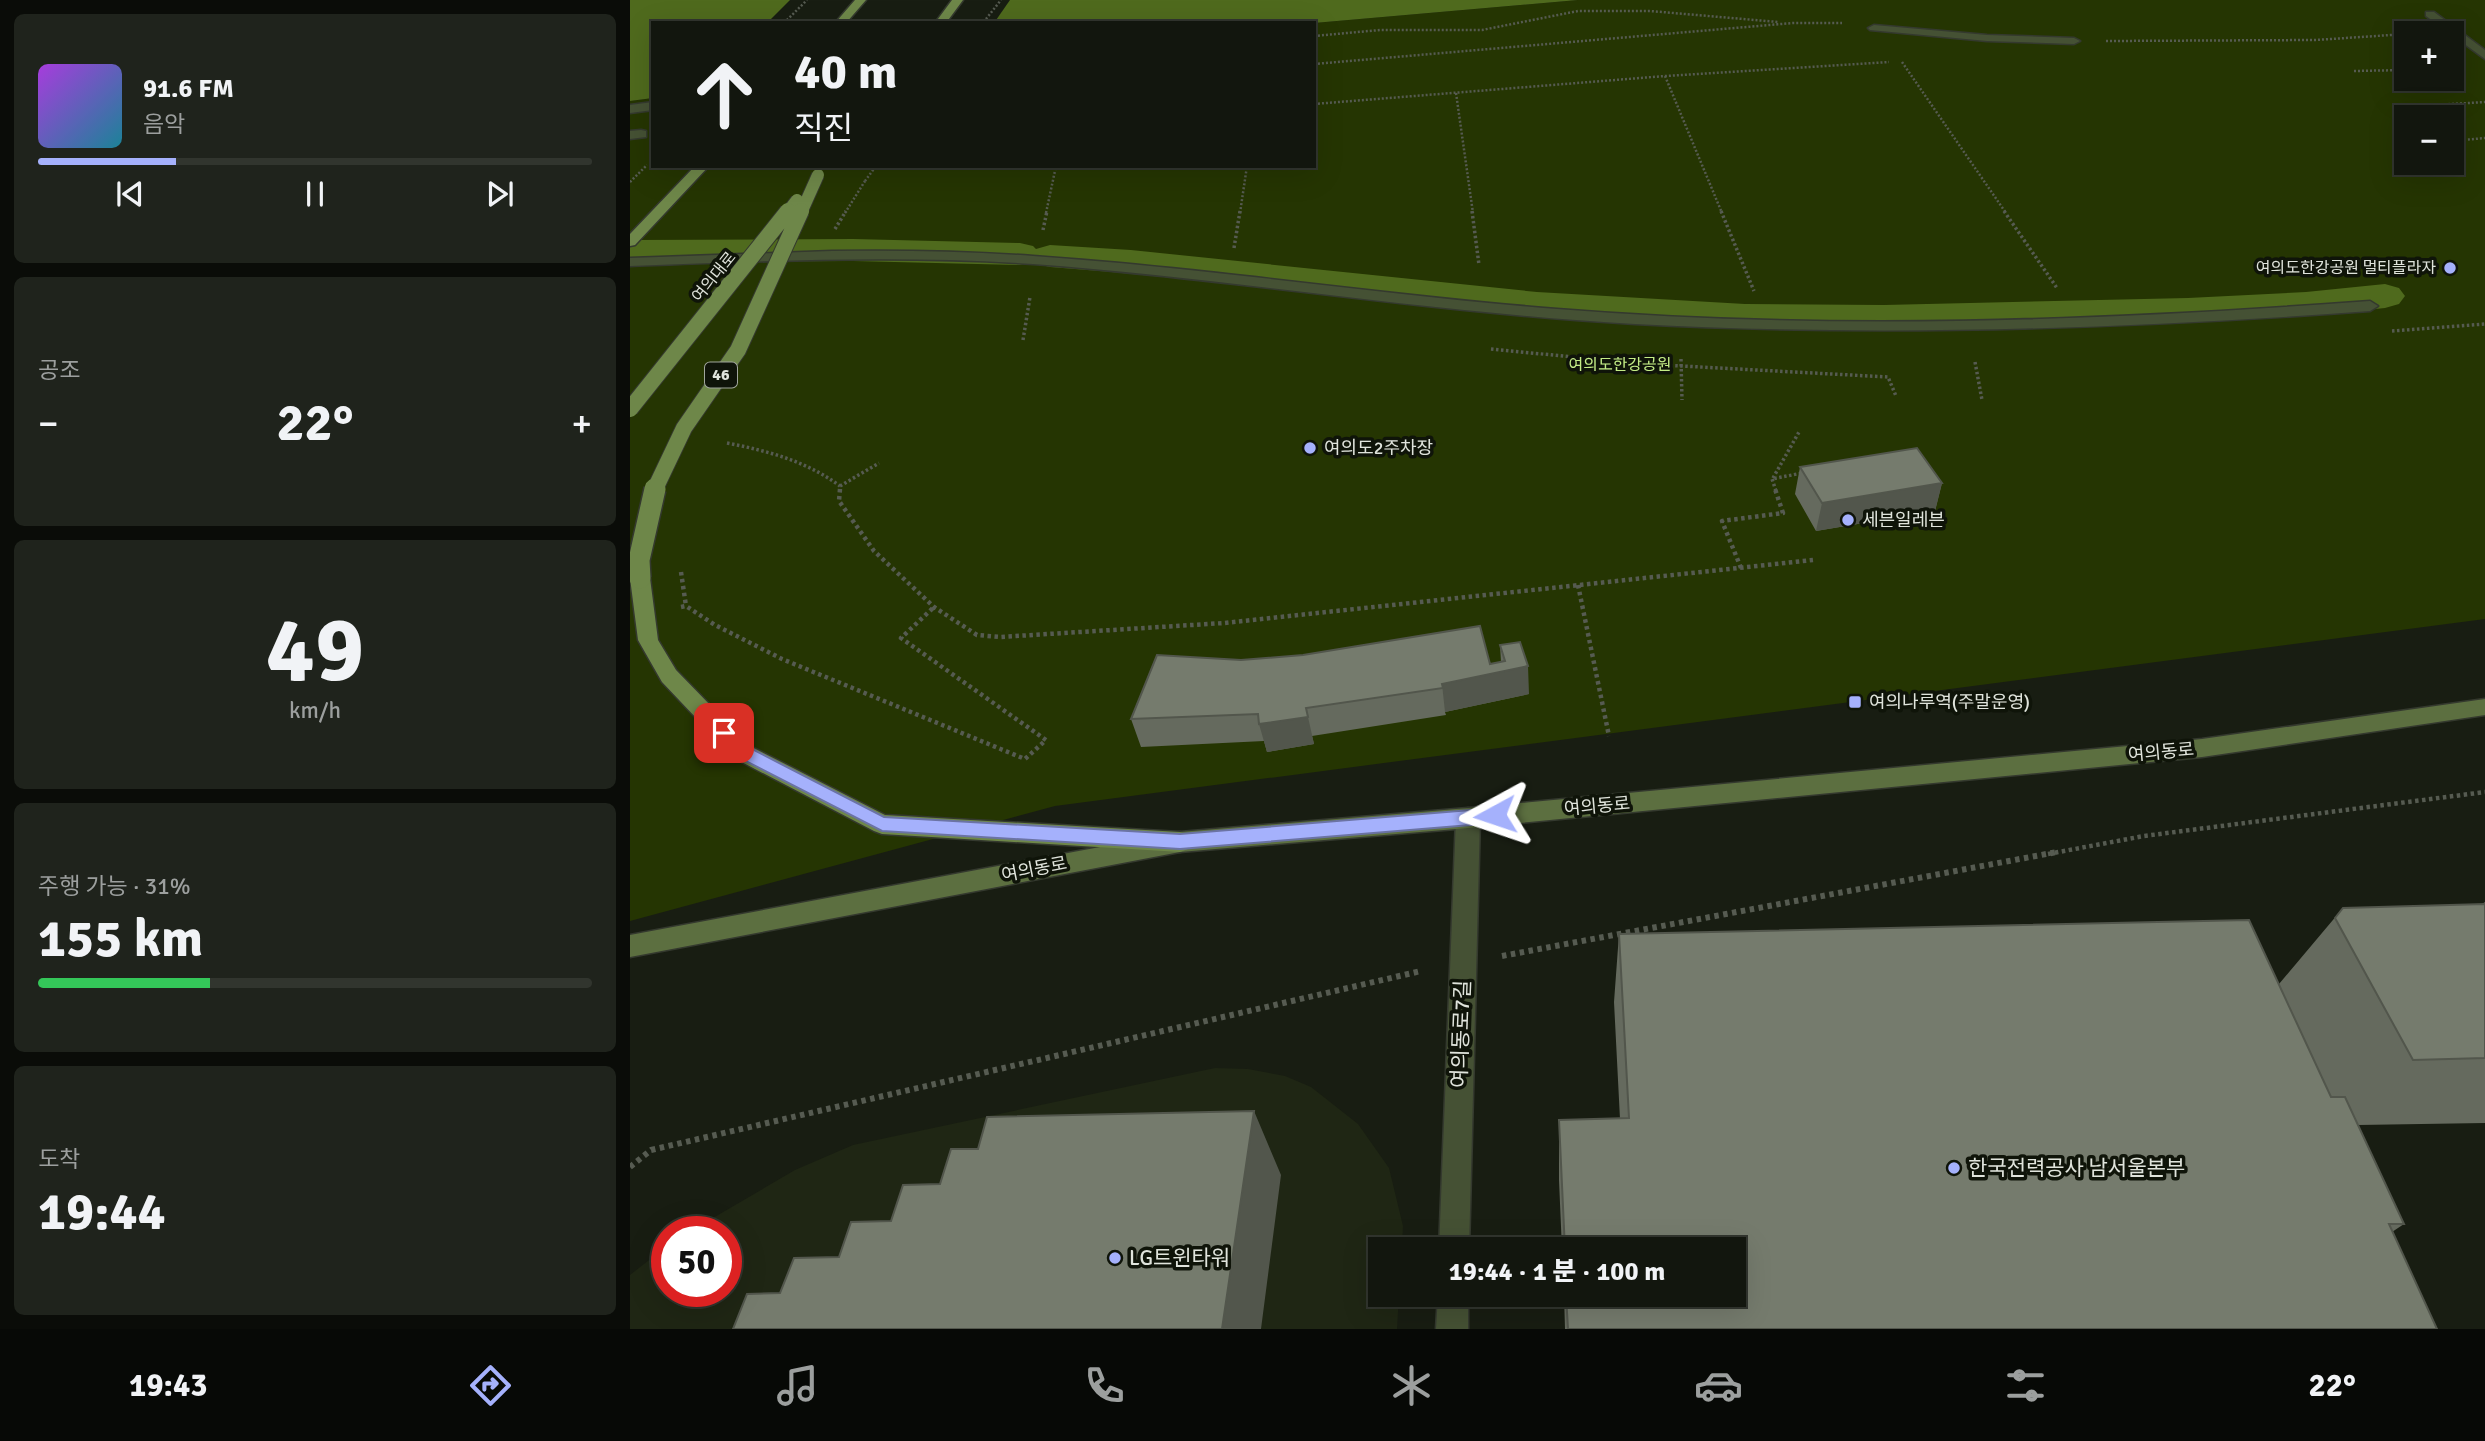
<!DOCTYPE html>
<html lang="ko">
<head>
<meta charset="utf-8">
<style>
	:root { --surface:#12160e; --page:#1f231c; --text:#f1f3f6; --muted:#9c9f9e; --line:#31352e; --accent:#a5b1fc }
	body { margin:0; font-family:Signika,"Noto Sans KR",sans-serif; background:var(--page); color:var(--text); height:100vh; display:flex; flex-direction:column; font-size:26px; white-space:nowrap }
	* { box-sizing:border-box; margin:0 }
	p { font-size:23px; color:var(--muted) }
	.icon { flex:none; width:38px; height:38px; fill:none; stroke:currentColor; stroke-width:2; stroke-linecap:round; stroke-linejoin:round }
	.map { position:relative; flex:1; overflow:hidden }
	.sheet { display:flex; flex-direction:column; gap:14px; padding:14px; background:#0a0c08; width:630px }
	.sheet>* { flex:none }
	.hud { position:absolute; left:21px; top:21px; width:665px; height:147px; border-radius:0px; box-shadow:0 7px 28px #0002,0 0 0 2px var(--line); background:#12160e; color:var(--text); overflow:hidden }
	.tools { position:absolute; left:1764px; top:21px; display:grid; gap:14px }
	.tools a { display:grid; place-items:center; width:70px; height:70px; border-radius:0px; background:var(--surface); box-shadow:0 7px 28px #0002,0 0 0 2px var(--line); font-size:35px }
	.speed { position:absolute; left:21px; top:1216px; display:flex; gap:14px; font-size:35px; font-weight:700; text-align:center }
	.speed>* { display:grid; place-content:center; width:91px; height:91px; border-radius:50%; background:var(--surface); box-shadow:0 7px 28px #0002,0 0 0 2px var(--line); line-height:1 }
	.speed .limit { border:10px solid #d22; background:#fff; color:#111 }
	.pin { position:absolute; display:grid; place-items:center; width:60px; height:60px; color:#fff; margin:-30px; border-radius:14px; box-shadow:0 4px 10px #0006 }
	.me { position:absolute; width:77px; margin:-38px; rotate:265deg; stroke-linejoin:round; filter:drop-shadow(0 0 5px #0008) }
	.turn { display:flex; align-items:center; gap:24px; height:147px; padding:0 28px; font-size:32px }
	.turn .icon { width:91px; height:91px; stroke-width:2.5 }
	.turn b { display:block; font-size:49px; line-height:60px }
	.big { font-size:52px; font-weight:800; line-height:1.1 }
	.sheet .tile { flex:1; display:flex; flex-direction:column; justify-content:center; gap:10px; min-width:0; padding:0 24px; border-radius:10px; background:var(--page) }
	.sheet .dial { align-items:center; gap:0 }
	.dial b { font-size:91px; line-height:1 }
	.song { display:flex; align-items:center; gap:21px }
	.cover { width:84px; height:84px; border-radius:10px; background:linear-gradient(135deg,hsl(280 70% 55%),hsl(190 70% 35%)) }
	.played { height:7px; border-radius:4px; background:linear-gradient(90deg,var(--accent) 25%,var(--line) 25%) }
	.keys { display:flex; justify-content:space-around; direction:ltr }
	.heat { display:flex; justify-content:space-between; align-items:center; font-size:38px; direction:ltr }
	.charge { height:10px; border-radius:5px; background:linear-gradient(90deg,#34c759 31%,var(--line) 0) }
	.trip { position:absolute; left:738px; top:1237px; width:378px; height:70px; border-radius:0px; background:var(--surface); box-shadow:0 7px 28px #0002,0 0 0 2px var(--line); font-weight:800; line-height:70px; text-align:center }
	.menu { display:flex; height:112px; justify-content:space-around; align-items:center; background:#070906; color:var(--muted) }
	.menu .icon { width:49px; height:49px }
	.menu .active { color:var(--accent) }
	.menu b { font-size:32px; color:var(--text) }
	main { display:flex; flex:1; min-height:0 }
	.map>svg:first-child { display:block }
	.built { fill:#1f2614 }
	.green { fill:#253502; fill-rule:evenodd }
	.water { fill:#4f6a1d }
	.pier { fill:#181d12 }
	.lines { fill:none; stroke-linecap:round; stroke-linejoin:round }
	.canal { fill:#4f6a1d; fill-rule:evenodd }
	.pedestrian-casing { stroke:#34392e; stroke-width:3 }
	.minor-casing { stroke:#34392e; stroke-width:3 }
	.secondary-casing { stroke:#34392e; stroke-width:3 }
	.primary-casing { stroke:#34392e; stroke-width:3 }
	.path-far3 { stroke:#565b51; stroke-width:2.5; stroke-dasharray:2 2; stroke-linecap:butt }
	.path-far2 { stroke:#565b51; stroke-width:3.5; stroke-dasharray:2.5 2.5; stroke-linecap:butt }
	.path-far1 { stroke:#565b51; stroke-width:4.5; stroke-dasharray:3.5 3.5; stroke-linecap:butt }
	.path { stroke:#565b51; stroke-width:6; stroke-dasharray:4.5 4.5; stroke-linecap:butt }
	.pedestrian { fill:#455134; fill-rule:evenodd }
	.minor { fill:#455134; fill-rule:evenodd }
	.secondary { fill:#5c6f40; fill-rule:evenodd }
	.primary { fill:#6e8749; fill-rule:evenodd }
	.primary-bridge-far2-casing { stroke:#34392e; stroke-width:14; stroke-linecap:butt }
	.primary-bridge-far1-casing { stroke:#34392e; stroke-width:18; stroke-linecap:butt }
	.primary-bridge-casing { stroke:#34392e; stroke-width:24; stroke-linecap:butt }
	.path-bridge-far1 { stroke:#565b51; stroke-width:2.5; stroke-dasharray:2 2; stroke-linecap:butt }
	.path-bridge { stroke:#565b51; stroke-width:3.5; stroke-dasharray:2.5 2.5; stroke-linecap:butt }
	.primary-bridge-far2 { stroke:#6e8749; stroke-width:12 }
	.primary-bridge-far1 { stroke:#6e8749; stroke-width:16 }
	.primary-bridge { stroke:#6e8749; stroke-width:21 }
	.wall { fill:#656a5e }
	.shaded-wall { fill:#52564c }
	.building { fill:#757b6d; stroke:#52564c; stroke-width:2 }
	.route { fill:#a5b1fc; stroke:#6b73a4; stroke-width:2 }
	.poi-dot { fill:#a5b1fc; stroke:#0f1409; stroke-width:2.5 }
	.labels { text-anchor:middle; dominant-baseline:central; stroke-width:7; stroke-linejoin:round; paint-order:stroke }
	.far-poi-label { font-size:16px; fill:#e0e4dc; stroke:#0f1409; text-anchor:end }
	.far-street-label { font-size:16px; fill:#e0e4dc; stroke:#0f1409 }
	.far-park-label { font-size:16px; fill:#c4ed87; stroke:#0f1409 }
	.shield { fill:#0f1409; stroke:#a1a69d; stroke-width:2 }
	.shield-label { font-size:16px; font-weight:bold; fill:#e0e4dc }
	.poi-label { font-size:18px; fill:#e0e4dc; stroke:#0f1409; text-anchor:start }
	.street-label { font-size:18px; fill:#e0e4dc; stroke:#0f1409 }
	.near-street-label { font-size:21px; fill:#e0e4dc; stroke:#0f1409 }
	.near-poi-label { font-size:21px; fill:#e0e4dc; stroke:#0f1409; text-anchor:start }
</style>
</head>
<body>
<main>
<section class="sheet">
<div class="tile">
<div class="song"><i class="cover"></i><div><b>91.6 FM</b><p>음악</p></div></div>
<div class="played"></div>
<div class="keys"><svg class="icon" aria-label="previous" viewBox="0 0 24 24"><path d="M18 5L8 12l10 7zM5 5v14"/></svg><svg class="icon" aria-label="pause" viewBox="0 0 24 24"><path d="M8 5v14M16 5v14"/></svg><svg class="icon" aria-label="next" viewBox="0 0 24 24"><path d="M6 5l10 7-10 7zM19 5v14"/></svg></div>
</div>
<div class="tile"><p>공조</p>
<div class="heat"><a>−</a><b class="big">22°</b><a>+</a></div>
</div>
<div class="tile dial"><b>49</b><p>km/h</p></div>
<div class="tile"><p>주행 가능 · 31%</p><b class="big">155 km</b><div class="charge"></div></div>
<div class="tile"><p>도착</p><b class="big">19:44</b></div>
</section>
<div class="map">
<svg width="1855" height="1329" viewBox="0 0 1855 1329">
	<rect width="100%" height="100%" fill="#181d12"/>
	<path class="built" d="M585 1068 618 1069 655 1076 681 1087 728 1124 759 1168 773 1226 772 1249 751 1250V1295H769L767 1329H0V1275L37 1246V1292H96V1232H59L165 1170 223 1145Z"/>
	<path class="green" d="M948 0H1855V619L425 806 0 921V101L23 98V166H684V23ZM1776 33H1822V79H1776ZM1776 117H1822V163H1776Z"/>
	<path class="water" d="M0 0H948L684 23H23V98L0 101Z"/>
	<path class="pier" d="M160 0H380L364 23H137Z"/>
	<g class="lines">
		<path class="canal" d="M223 239 390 243 403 246 406 249 420 245 501 250 907 292 1115 304 1254 305 1558 298 1676 292 1755 284 1769 288 1775 296 1769 304 1755 308C1648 320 1541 322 1433 325 1285 330 1137 332 989 322 799 310 610 281 420 267L407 264 404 261 390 265 223 261 0 262V240Z"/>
		<defs>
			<path id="pedestrian" d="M1796 12H1804L1855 50V59L1796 16Z
				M1244 25 1357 35 1444 38 1450 41 1444 44 1357 41 1240 30 1238 28Z
				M23 102V110L0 113V105Z
				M11 130 16 131V137L0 139V131Z
				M202 251C269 250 336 251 403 256 578 268 752 295 927 309 1198 331 1470 321 1740 301L1748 306 1740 311C1495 329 1250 337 1005 324 803 313 604 279 403 264 269 255 134 261 0 266V258Z"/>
			<path id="minor" d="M838 808 846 811 850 818 839 1250H809L826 818 830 811Z
				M808 1295H838V1329H806Z"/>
			<path id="secondary" d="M1855 699V715L1572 757 838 828 550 852 0 957V935L550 832 838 808 1572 739Z"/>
			<path id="primary" d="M225 0H236L216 23H205Z
				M322 0H333L316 23H305Z
				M65 166H79L5 245 0 246V234Z
				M10 571 17 573 20 578 28 640 46 670 120 746 255 815 550 832 558 835 562 842 558 849 550 852 252 834 244 831 104 758 32 682 8 640 0 578 3 573Z"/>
		</defs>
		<use href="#pedestrian" class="pedestrian-casing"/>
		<use href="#minor" class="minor-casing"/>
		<use href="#secondary" class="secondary-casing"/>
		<use href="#primary" class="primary-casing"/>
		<path class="path-far3" d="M356 19 371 0
			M154 23 177 0
			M684 36 750 30H852L948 11H1020L1148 22
			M1476 41 1686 40 1776 34
			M1272 62 1376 213
			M684 64 1163 23H1212
			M1724 71 1776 70
			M1035 76 1092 213
			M826 93 843 213
			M684 104 1035 76 1259 62
			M1770 107 1855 102
			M1822 141 1855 138
			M235 181 246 166
			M0 182 17 165
			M416 213 426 166
			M610 213 617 166"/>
		<path class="path-far2" d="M842 211 849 265
			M1091 211 1124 291
			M1374 211 1427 288
			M413 230 417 211
			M604 248 610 211
			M1762 331 1855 324
			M393 340 400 297
			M861 349 1014 364 1258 377 1266 396
			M1051 359 1052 400
			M1345 362 1352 400
			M97 443C138 451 176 461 210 486V491
			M1143 478 1169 432
			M210 486 249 463
			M1146 491 1142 479 1172 473"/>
		<path class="path-far1" d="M210 489 209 501 244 551 304 607 347 635 370 637 594 623 1183 560
			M1111 568 1092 521 1153 513 1145 489
			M51 572 56 606
			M948 585 979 736
			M51 607 56 606 85 625 152 659 395 759 416 740 271 638 304 607
			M1418 854 1514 836 1855 792"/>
		<path class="path" d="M872 956 1427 852
			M0 1167 21 1150 791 971"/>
		<use href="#pedestrian" class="pedestrian"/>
		<use href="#minor" class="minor"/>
		<use href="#secondary" class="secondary"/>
		<use href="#primary" class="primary"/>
		<defs>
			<path id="primary-bridge-far2" d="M157 213 167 200
				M171 213 188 175"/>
			<path id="primary-bridge-far1" d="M0 409 158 211
				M24 491 54 428 108 350 171 211"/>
			<path id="primary-bridge" d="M10 578 9 560 25 489"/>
		</defs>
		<use href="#primary-bridge-far2" class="primary-bridge-far2-casing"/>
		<use href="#primary-bridge-far1" class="primary-bridge-far1-casing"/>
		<use href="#primary-bridge" class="primary-bridge-casing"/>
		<path class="path-bridge-far1" d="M215 213 235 181"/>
		<path class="path-bridge" d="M205 229 216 211"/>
		<use href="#primary-bridge-far2" class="primary-bridge-far2"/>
		<use href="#primary-bridge-far1" class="primary-bridge-far1"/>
		<use href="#primary-bridge" class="primary-bridge"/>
	</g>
	<path class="wall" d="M1170 467 1312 483 1305 511 1186 531 1165 494Z
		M870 645 899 694 815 712 816 715 682 736 684 744 637 752 634 741 511 747 501 719 611 660 673 655 860 664 871 662Z
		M1855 902V1123L1728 1125 1774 1224 1762 1232 1807 1329H935L934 1295H1104V1250H932L929 1180V1120L990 1119 984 1002 989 934 1649 984 1713 908 1852 904Z"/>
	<path class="shaded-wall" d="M1312 483 1305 511 1186 531 1192 503Z
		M898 666 899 694 815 712 812 684Z
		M678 717 684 744 637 752 629 724Z
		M624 1111 651 1175 631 1329H592Z"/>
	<path class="building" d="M1287 448 1312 483 1192 503 1170 467Z
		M850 626 860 664 875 661 870 645 890 642 898 666 812 684 813 688 676 708 678 717 629 724 628 714 501 719 527 655 611 660 673 655Z
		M1855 904V1058L1783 1060 1705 918 1713 908Z
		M1619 920 1701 1097H1715L1774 1224H1759L1807 1329H938L936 1295H1104V1250H935L929 1120 999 1118 989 934Z
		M624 1111 592 1329H103L117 1294 150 1293 164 1258 209 1257 221 1222 261 1221 273 1185 310 1184 321 1149H348L357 1117Z"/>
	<path class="route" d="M94 726 100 728 118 747 254 817 550 834 865 808 871 810 874 815 871 820 865 823 550 849 252 831 106 756 85 733 88 728Z"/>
	<g class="poi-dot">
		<circle cx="1820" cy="268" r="7"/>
		<circle cx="680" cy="448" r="7"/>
		<circle cx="1218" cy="520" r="7"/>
		<rect x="1218" y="695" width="14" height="14" rx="3.5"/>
		<circle cx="1324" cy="1168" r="7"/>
		<circle cx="485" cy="1258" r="7"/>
	</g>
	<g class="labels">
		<g class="far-poi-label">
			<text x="1806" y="268">여의도한강공원 멀티플라자</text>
		</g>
		<g class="far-street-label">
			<text transform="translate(84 277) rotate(-51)">여의대로</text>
		</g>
		<g class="far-park-label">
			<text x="990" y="365">여의도한강공원</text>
		</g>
		<rect class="shield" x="75" y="362.5" width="32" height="25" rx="5"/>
		<g class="shield-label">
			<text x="91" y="375">46</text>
		</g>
		<g class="poi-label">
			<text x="694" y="448">여의도2주차장</text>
			<text x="1232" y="520">세븐일레븐</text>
			<text x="1239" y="702">여의나루역(주말운영)</text>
		</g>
		<g class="street-label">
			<text transform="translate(1531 752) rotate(-5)">여의동로</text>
			<text transform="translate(967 806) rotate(-5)">여의동로</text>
			<text transform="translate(404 869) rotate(-11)">여의동로</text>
		</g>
		<g class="near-street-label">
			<text transform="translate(831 1034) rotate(-88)">여의동로7길</text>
		</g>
		<g class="near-poi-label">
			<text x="1338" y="1168">한국전력공사 남서울본부</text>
			<text x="499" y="1258">LG트윈타워</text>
		</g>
	</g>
</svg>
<div class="tools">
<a>+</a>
<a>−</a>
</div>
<div class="speed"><div class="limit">50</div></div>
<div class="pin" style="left:94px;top:733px;background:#d93025"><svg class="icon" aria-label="arrive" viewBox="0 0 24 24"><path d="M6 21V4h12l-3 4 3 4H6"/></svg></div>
<svg class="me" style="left:865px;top:815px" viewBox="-20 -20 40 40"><path d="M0-17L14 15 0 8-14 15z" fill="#a5b1fc" stroke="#fff" stroke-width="4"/></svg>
<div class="trip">19:44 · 1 분 · 100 m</div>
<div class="hud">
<div class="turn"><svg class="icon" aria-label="ahead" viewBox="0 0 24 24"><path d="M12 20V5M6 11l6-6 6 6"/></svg><div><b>40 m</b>직진</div></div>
</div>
</div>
</main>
<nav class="menu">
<b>19:43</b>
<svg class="icon active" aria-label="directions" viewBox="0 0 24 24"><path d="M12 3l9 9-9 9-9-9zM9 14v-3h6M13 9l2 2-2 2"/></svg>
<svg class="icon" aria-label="music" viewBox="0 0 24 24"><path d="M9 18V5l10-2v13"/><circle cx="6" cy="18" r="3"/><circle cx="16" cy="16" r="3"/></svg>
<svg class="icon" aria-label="phone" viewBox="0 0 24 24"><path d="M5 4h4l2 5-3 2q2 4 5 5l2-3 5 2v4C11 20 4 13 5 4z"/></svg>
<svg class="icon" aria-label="climate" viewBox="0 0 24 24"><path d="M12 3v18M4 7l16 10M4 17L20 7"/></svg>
<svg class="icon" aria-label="car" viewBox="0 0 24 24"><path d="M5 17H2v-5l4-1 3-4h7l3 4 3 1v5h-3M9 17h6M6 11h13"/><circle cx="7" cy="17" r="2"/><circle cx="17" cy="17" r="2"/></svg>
<svg class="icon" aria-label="filters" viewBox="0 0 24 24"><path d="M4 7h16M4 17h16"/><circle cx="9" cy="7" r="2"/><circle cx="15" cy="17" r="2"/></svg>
<b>22°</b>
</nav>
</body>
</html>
